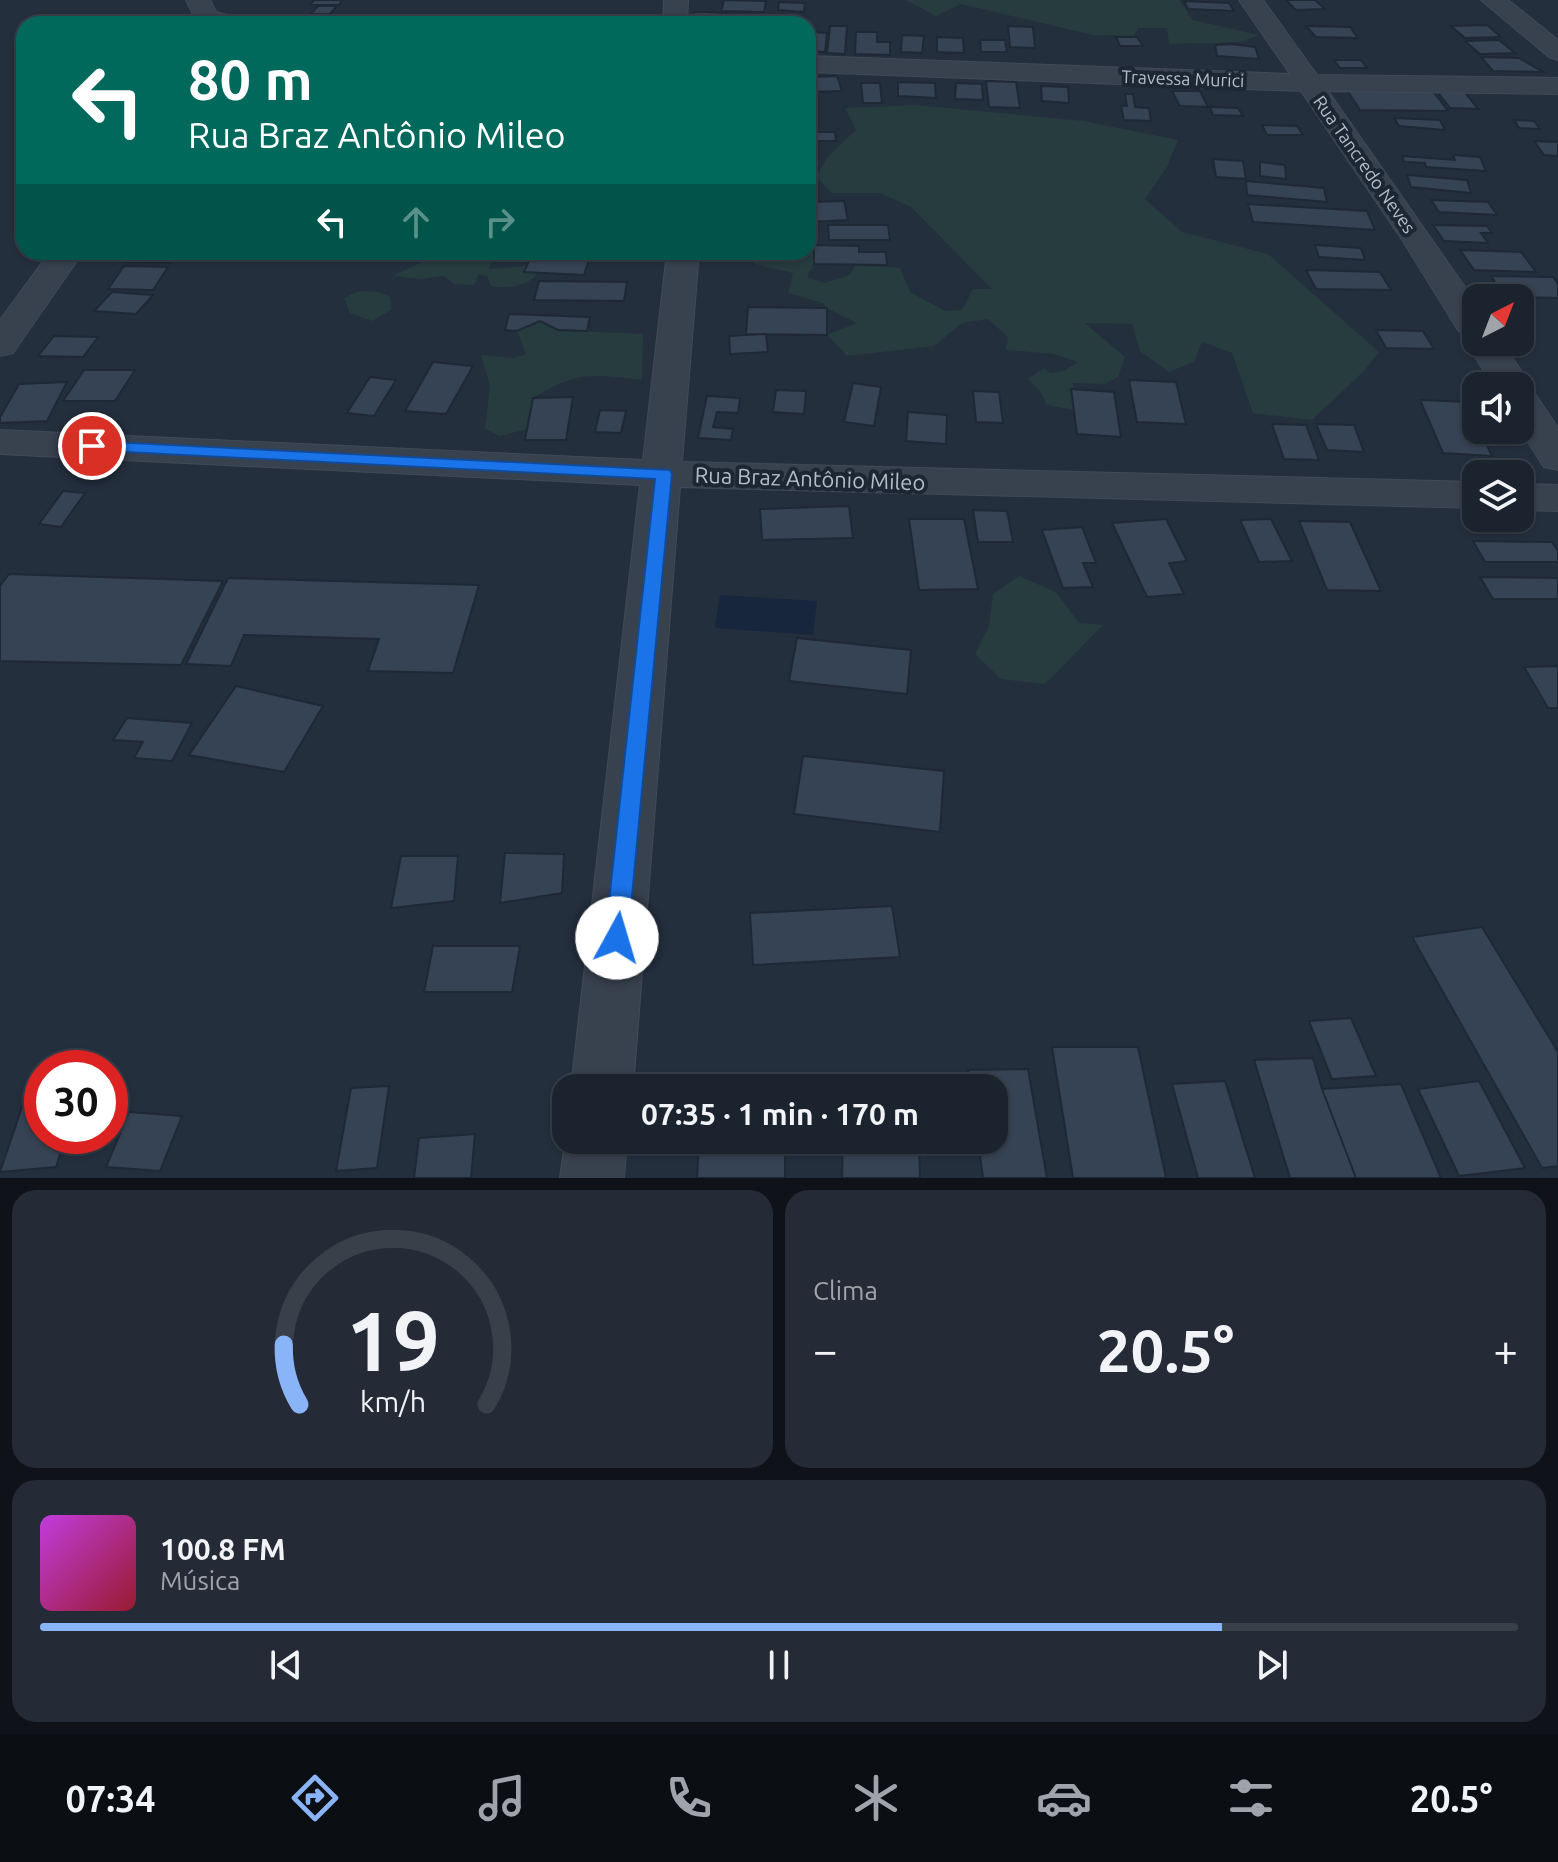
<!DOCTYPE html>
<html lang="pt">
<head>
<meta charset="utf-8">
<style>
	:root { --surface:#1b232e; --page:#242b36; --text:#f1f3f6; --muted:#a0a4aa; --line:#39404a; --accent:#8ab4f8 }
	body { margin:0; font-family:Ubuntu,sans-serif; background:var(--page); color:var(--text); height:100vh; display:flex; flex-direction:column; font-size:30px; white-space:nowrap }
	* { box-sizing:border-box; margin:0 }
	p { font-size:26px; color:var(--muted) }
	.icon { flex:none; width:44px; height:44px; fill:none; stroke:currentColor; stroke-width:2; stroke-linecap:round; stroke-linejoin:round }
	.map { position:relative; height:1178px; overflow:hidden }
	.side { display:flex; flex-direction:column; gap:12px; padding:12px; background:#0f1319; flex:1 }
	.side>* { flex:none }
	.top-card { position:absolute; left:16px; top:16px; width:800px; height:244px; border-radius:24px; box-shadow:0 2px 6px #0004,0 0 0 2px var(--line); background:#00695c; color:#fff; overflow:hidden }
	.needle { width:52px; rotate:42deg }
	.controls { position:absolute; left:1462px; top:284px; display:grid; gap:16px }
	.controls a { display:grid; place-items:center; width:72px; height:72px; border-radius:16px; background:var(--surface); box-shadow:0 2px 6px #0004,0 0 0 2px var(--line); font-size:40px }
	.speed { position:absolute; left:24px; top:1050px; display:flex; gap:16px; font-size:40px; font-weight:700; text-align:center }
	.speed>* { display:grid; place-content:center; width:104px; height:104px; border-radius:50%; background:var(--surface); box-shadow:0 2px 6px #0004,0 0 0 2px var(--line); line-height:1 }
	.speed .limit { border:12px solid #d22; background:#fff; color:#111 }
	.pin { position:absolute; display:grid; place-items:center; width:68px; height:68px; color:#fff; margin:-34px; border:4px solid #fff; border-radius:50%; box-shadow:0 2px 8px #0007 }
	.me { position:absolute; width:88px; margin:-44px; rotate:6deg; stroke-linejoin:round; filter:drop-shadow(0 0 6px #0008) }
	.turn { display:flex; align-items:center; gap:28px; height:168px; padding:0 40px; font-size:36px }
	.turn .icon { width:104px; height:104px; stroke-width:2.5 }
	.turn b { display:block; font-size:56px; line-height:68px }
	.lanes { display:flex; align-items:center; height:76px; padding:0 40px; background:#0003; justify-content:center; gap:40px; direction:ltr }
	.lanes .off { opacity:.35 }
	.big { font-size:60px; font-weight:600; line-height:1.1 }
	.side .card { flex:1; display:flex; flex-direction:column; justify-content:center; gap:12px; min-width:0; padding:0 28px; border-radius:24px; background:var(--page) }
	.side .dial { align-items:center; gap:0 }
	.dial svg { height:208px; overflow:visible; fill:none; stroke:var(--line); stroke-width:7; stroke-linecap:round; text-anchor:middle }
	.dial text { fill:var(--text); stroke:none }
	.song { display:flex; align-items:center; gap:24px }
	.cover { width:96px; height:96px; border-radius:12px; background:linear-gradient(135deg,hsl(290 70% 55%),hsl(350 70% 35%)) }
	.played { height:8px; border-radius:4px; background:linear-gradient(90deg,var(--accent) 80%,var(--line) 80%) }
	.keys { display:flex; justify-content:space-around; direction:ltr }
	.heat { display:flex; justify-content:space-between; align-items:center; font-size:44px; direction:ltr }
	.side .tiles { flex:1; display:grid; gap:12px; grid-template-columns:1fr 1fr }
	.card:last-child { grid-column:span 2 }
	.trip { position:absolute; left:552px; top:1074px; width:456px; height:80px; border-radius:24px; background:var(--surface); box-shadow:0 2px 6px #0004,0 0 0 2px var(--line); font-weight:600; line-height:80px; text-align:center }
	.dock { display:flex; height:128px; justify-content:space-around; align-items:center; background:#0b0e12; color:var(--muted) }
	.dock .icon { width:56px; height:56px }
	.dock .current { color:var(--accent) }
	.dock b { font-size:36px; color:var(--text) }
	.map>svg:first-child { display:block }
	.green { fill:#263c3f }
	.water { fill:#17263c }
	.building { fill:#364354; stroke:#1f2835; stroke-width:2 }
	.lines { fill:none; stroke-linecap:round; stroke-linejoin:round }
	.minor-casing { stroke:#414a57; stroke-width:2 }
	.minor { fill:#38414e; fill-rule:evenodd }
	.route { fill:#1a73e8; stroke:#114b97; stroke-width:2 }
	.labels { text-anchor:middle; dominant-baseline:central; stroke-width:8; stroke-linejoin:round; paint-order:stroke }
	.far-street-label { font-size:18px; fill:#b4bcc9; stroke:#1d2633 }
	.street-label { font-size:22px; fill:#b4bcc9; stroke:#1d2633 }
</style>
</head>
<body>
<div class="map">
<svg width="1558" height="1178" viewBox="0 0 1558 1178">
	<rect width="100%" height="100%" fill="#242f3e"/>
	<path class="green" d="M906 0H1179L1193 20 1259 35 1241 42 1169 44 1167 28H1138L1134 36 1093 35 961 4 936 16Z
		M916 105 1083 121 1178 140 1167 167 1145 199 1182 232 1268 254 1379 352 1364 371 1312 420 1253 413 1232 353 1202 342 1194 362 1169 372 1140 351 1132 324 1085 323 1125 357 1118 377 1105 384 1073 383 1074 410 1047 405 1042 394 1028 379 1044 368 1050 373 1064 371 1078 362 1054 354 1006 350 1008 337 988 319 962 323 934 346 847 356 827 335 857 323 827 308 823 303 788 293 793 273 755 264 750 252H808V244L814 245V264L807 277 824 283 850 275 855 265 900 268 910 292 945 311 962 310 973 289H992L911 207 880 193H832L816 177 829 155 856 130 845 108Z
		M443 252H496L489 269 527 266 539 272C528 287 508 289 491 286L487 276 479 274 474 285 454 284 444 276 421 279 392 276Z
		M359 291 379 292 390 297 391 310 372 321 350 313 344 298Z
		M540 321 558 330 643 334 642 380C594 374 576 371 533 398L527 429 500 436 485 429 490 386 481 355 514 358 526 354 517 331Z
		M1019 576 1056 592 1079 623 1103 625 1045 684 1001 679 975 654 989 626 993 594Z"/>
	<path class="water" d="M720 595 817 601 813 635 715 628Z"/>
	<path class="building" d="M314 0H342L339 5H310Z
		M724 0 766 1 764 12 721 11Z
		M1286 0H1315L1325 9 1296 10Z
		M1184 1 1229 3 1234 11 1188 9Z
		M779 2 805 3 804 12 778 10Z
		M318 6H337L330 14H311Z
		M694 12H707L726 13 722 24H691Z
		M290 15 334 17 327 24H281Z
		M1487 25 1501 37 1465 38 1451 26Z
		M830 26H847L845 54 827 53Z
		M1008 26 1033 27 1035 48 1010 47Z
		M1306 26 1350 27 1358 38 1316 37Z
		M810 32 827 33 825 52 808 51Z
		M856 32H877V42H890V55L855 54Z
		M902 35 924 36 922 53 901 52Z
		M937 37 963 38 964 53 937 52Z
		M1116 37H1137L1143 46H1120Z
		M980 40H1005L1007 52H981Z
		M1499 40 1515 53 1480 54 1465 41Z
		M1231 44 1255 47 1259 59 1217 56 1215 45Z
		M1481 57 1519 58 1543 72 1493 71Z
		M1334 60H1361L1367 68H1340Z
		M837 76 842 91 809 92 808 77Z
		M986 81 1016 82 1020 108 989 107Z
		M898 82 935 83 936 98 898 96Z
		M861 83H880L882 103H863Z
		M956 83 982 84 983 100 955 99Z
		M1041 86 1068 87 1069 103 1042 101Z
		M1346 89 1432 90 1448 111 1360 110Z
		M1436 90H1463L1478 109 1450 108Z
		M1172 91H1200L1208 107 1180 106Z
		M1125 94H1133L1135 107 1149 108 1151 121 1124 120 1121 106H1127Z
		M1210 107 1238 108 1243 116 1213 115Z
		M1394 118 1440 120 1445 130 1399 126Z
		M1514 120 1534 121 1540 129 1519 128Z
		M1262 125 1297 126 1303 135H1267Z
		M808 132H835L836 141H808Z
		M1534 141 1558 142V156L1544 155Z
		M1453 155 1480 157 1486 171 1426 167 1425 163 1404 162 1402 156 1455 160Z
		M1213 159 1243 161 1246 179 1216 177Z
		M1260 162 1285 165 1286 179 1260 176Z
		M1407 175 1467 180 1471 193 1411 187Z
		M1246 181 1324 188 1327 202 1247 195Z
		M1431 200 1488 202 1497 215 1439 212Z
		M844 201 848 220 808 222V202Z
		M1248 204 1367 211 1375 230 1253 222Z
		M828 225H888L890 240H829Z
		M1433 225 1487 226 1492 233H1481L1488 243 1444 241Z
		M814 245 859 246V252H886L887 265 814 264Z
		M1315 245 1361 248 1365 260 1319 257Z
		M1460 250 1521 252 1536 272 1474 270Z
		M134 252H178L170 263 127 262Z
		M533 252H564L591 253 584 275 524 272Z
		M124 266 168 267 153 290 108 289Z
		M1306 270 1380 272 1391 290 1316 289Z
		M1491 276 1553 277 1558 284V298L1505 297Z
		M539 281 627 282 624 301 534 300Z
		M112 292 153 295 136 314 94 311Z
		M748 307 827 308V335L746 334Z
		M509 314 590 317 587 331 558 330 540 321 517 331 505 330Z
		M1376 330 1423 331 1434 349 1386 348Z
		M766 334 768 352 730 354 729 336Z
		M54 336 98 337 83 357 38 356Z
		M433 362 473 366 446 414 405 411Z
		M84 370H135L115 401H63Z
		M370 377 396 380 374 416 347 413Z
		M1129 380 1176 382 1186 424 1137 422Z
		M67 382 47 421 0 423V417L19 384Z
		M853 383 881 387 874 426 844 422Z
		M1071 389 1114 392 1121 437 1077 434Z
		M776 390 806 391 804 414 773 412Z
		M973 391 999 392 1003 423 976 422Z
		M707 396 740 398 738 413 717 412 713 427 733 429 731 440 698 438Z
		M573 397 566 440H525L533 398Z
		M1420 400 1467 402 1476 421V430H1480L1492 456 1443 453Z
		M600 410 626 411 621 433 595 432Z
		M908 412 947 415 946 444 906 441Z
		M1272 424 1306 425 1319 460 1284 459Z
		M1316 424 1354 425 1364 452 1327 450Z
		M63 491 85 493 61 527 39 524Z
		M849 506 853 538 762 540 760 509Z
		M973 510 1007 511 1013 542H978Z
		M909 519H964L978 589 919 590Z
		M1166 519 1187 561 1169 563 1184 594 1147 597 1112 523Z
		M1271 519 1292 561 1259 562 1240 520Z
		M1299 521 1350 522 1381 591 1327 590Z
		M1082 527 1096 563H1083L1093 587 1063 588 1042 530Z
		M1473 541 1552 542 1558 551V562H1485Z
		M9 574 223 581 181 665 0 661V586Z
		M1480 577 1558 578V599H1493Z
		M228 578 479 585 453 673 368 671 379 639 244 635 231 666 186 664Z
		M797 638 911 650 907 694 789 681Z
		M1558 666V708H1548L1524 667Z
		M236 686 323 706 284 772 189 755Z
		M127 718 192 723 172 761 134 758 143 742 113 740Z
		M803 756 944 771 940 832 794 814Z
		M505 853 564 854 562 893 500 903Z
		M401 856H458L454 901 391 908Z
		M892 906 900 957 753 965 750 913Z
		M1482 927 1558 1052V1166L1542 1168 1412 937Z
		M433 946H520L512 992H424Z
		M1351 1018 1376 1076 1332 1079 1309 1021Z
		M1052 1047H1138L1166 1178H1073Z
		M1313 1058 1322 1089 1356 1178H1290L1254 1060Z
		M1028 1069 1047 1178H983L978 1140H994V1088H971L968 1070Z
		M1225 1081 1255 1178H1198L1172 1084Z
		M1479 1081 1525 1168 1459 1176 1418 1089Z
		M1401 1084 1441 1178H1356L1322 1089Z
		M389 1086 377 1168 336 1171 351 1088Z
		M42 1097V1136H66L56 1167 0 1172 25 1098Z
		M129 1112 182 1116 160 1171 106 1167Z
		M475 1134 471 1178H414L419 1138Z
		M699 1140H785V1178H697Z
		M843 1140H919L920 1178H842Z"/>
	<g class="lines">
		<defs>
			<path id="minor" d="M186 0H210L216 12 240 19 243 24 197 22Z
				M664 0H688L687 24H663Z
				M1239 0H1263L1317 75 1558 78V94L1328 91 1476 303V342H1502L1531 386 1528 390 1533 391 1558 428V470L1544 467 1520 429V386H1493L1466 342 1469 339 1458 330 1403 241 1301 91 808 72V56L1290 74Z
				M1481 0H1508L1558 40V60L1549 57Z
				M50 252H83L13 353 0 356V320Z
				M667 252H699L682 462 1476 482V508L680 487 633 1088H571L640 485 0 454V430L643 460Z
				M1520 484 1558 485V511L1520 510Z
				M566 1136V1140H627L624 1178H560Z"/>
		</defs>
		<use href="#minor" class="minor-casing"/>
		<use href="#minor" class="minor"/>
	</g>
	<path class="route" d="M92 441 670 470 672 474 628 938 625 946 617 949 609 946 605 938 655 479 86 450 84 446Z"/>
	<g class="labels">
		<g class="far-street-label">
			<text transform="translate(1183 78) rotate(2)">Travessa Murici</text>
			<text transform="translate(1365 164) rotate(55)">Rua Tancredo Neves</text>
		</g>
		<g class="street-label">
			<text transform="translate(810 478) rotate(2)">Rua Braz Antônio Mileo</text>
		</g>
	</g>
</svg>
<div class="controls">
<a><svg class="needle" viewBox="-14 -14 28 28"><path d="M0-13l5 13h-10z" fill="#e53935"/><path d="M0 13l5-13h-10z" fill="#a0a4aa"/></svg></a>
<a><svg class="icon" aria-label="sound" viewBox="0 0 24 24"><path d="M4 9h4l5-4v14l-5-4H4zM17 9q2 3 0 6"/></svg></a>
<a><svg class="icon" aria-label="layers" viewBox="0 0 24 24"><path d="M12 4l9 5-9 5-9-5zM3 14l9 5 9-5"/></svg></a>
</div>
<div class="speed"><div class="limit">30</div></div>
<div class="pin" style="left:92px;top:446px;background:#d93025"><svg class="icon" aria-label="arrive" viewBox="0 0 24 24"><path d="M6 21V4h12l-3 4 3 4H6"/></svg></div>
<svg class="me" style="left:617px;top:938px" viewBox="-20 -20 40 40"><circle r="19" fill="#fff"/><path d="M0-13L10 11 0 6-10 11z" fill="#1a73e8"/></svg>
<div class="trip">07:35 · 1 min · 170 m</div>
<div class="top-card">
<div class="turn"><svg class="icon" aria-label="left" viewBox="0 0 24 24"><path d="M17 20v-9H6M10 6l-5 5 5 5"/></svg><div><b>80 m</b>Rua Braz Antônio Mileo</div></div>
<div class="lanes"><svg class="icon" aria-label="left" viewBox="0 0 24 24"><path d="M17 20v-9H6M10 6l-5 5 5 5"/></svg><svg class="icon off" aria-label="ahead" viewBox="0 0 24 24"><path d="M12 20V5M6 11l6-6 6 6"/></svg><svg class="icon off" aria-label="right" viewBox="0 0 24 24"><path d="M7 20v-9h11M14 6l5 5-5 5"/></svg></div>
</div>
</div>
<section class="side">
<div class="tiles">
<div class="card dial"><svg viewBox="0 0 100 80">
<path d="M14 69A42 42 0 1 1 86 69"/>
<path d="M14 69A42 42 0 0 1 8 46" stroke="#8ab4f8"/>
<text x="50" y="56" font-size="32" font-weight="700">19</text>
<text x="50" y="72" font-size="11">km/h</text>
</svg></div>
<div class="card"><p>Clima</p>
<div class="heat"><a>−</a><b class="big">20.5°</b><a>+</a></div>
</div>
<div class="card">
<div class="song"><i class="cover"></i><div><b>100.8 FM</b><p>Música</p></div></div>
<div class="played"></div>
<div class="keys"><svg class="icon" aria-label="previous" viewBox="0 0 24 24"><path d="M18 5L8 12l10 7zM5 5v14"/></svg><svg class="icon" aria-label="pause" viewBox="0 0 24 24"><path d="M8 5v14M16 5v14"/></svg><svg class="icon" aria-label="next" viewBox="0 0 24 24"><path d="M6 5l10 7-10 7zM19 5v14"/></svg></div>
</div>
</div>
</section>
<nav class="dock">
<b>07:34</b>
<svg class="icon current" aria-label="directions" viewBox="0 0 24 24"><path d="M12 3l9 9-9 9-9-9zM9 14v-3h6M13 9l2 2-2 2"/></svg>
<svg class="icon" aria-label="music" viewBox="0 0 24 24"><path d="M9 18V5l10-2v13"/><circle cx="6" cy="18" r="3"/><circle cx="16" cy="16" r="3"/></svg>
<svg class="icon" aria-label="phone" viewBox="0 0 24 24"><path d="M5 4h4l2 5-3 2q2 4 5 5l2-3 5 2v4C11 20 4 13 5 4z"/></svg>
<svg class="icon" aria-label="climate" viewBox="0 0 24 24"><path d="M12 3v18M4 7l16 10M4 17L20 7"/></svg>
<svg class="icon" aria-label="car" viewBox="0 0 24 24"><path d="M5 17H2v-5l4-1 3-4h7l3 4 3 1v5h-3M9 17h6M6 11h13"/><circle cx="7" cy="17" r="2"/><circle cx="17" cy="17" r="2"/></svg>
<svg class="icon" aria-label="filters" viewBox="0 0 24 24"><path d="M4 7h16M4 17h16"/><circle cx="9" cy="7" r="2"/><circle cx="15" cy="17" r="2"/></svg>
<b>20.5°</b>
</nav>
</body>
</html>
